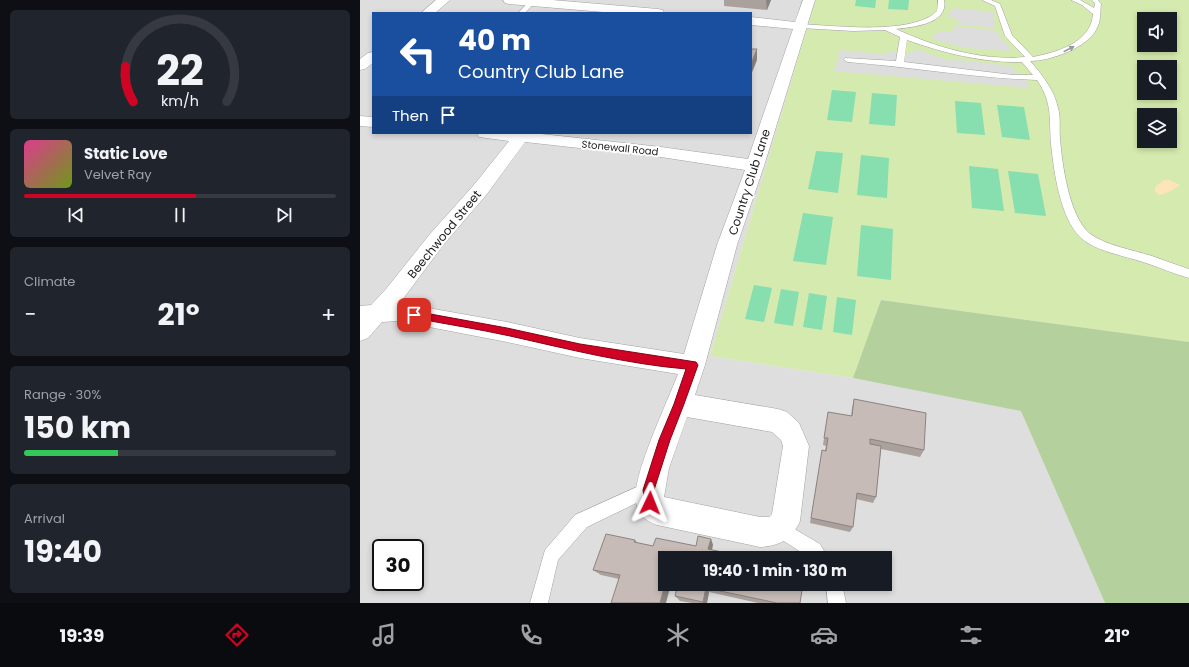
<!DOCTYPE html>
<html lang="en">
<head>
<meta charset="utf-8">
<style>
	:root { --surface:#171b24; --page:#20242c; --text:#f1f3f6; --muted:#9ea1a6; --line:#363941; --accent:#cf0323 }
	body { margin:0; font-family:Poppins,sans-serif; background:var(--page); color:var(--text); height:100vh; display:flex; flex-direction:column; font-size:15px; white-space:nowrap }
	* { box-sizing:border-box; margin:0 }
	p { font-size:13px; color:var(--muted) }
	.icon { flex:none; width:22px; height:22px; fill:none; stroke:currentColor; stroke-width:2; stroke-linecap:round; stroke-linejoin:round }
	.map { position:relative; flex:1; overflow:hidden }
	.side { display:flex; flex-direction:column; gap:10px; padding:10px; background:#0d0f14; width:360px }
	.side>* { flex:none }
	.hud { position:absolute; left:12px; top:12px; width:380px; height:122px; border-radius:0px; box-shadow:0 2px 6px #0003; background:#1a4fa0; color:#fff; overflow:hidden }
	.buttons { position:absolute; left:777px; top:12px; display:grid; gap:8px }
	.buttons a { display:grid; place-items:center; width:40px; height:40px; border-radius:0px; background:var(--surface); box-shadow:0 2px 6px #0003; font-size:20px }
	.speed { position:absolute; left:12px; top:539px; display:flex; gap:8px; font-size:20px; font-weight:700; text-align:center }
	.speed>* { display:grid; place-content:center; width:52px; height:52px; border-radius:50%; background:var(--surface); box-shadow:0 2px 6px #0003; line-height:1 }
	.speed .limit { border:2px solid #111; border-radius:6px; background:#fff; color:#111 }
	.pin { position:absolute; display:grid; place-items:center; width:34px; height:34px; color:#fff; margin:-17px; border-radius:8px; box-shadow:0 2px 6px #0006 }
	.me { position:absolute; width:44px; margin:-22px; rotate:2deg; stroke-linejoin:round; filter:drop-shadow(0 0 3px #0008) }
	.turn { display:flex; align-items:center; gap:14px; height:84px; padding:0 20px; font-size:18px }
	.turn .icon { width:52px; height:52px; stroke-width:2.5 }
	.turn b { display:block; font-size:28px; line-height:34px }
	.then { display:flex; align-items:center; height:38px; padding:0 20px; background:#0003; gap:8px; font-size:15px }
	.big { font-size:30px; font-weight:700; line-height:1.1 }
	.side .card { flex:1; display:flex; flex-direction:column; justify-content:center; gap:6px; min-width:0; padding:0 14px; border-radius:6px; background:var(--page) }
	.side .dial { align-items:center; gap:0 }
	.dial svg { height:104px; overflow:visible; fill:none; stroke:var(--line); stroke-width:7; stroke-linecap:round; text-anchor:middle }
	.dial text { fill:var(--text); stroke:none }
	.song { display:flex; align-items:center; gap:12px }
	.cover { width:48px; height:48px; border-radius:6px; background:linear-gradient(135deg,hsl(330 70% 55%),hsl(80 70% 35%)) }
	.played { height:4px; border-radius:2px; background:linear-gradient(90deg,var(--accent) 55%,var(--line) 55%) }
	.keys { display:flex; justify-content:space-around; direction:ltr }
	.heat { display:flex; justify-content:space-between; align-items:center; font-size:22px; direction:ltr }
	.charge { height:6px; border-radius:3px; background:linear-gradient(90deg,#34c759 30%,var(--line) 0) }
	.trip { position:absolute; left:298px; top:551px; width:234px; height:40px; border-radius:0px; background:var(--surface); box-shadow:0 2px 6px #0003; font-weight:700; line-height:40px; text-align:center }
	.tab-bar { display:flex; height:64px; justify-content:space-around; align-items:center; background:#090b0e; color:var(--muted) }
	.tab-bar .icon { width:28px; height:28px }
	.tab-bar .current { color:var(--accent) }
	.tab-bar b { font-size:18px; color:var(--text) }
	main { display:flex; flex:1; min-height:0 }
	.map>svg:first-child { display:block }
	.residential { fill:#dfdede; fill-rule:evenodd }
	.grass { fill:#d5eaaf; fill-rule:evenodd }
	.forest { fill:#b4d09d }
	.sand { fill:#fee5b9 }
	.pitch { fill:#87deaf }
	.parking { fill:#ddd }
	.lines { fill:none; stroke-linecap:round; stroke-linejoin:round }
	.service-casing { stroke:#a2a2a2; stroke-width:1 }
	.minor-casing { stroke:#a2a2a2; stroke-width:1 }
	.service { fill:#fff; fill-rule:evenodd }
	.minor { fill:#fff; fill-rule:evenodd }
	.wall { fill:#aaa19d }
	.shaded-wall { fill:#8b8380 }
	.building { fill:#c6bbb7; stroke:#8b8380 }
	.oneway { fill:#9b9b9b }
	.route { fill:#cf0323; stroke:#870217 }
	.labels { text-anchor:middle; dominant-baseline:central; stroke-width:4; stroke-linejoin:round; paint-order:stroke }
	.far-street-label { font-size:10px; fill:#212121; stroke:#fff }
	.street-label { font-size:12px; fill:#212121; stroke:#fff }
</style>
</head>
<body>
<main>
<section class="side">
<div class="card dial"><svg viewBox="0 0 100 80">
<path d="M14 69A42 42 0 1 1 86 69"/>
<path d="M14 69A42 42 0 0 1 8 42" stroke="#cf0323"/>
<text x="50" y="56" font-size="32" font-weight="700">22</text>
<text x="50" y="72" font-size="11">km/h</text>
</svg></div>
<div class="card">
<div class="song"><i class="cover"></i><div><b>Static Love</b><p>Velvet Ray</p></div></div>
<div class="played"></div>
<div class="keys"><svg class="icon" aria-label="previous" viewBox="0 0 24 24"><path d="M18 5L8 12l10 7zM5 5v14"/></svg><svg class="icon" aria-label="pause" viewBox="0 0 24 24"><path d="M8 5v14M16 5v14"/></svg><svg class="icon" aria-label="next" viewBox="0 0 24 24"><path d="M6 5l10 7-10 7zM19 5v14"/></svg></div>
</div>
<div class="card"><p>Climate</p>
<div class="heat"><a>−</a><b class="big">21°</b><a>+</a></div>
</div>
<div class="card"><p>Range · 30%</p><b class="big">150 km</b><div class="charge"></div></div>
<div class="card"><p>Arrival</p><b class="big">19:40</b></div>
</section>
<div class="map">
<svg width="829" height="603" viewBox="0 0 829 603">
	<rect width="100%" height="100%" fill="#f1ece8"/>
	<path class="residential" d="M0 0H455L350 356 493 378 662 411 745 603H0ZM13 13H391V133H13ZM21 548H55V582H21ZM305 558H525V584H305Z"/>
	<path class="grass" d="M455 0H829V342L521 300 493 378 350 356ZM784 19H810V45H784ZM784 67H810V93H784ZM784 115H810V141H784Z"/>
	<path class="forest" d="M521 300 829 342V603H745L661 411 493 378Z"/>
	<path class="sand" d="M804 180H809L820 185C817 188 803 195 799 195L795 191V187Z"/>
	<path class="pitch" d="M496 0H516L515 8 495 6Z
		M529 0H549L548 10 528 9Z
		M472 90 496 92 492 122 467 120Z
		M512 93 537 95 535 126 509 124Z
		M595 101 621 103 625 135 597 133Z
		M637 105 664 107 670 140 642 137Z
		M456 151 483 153 478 193 448 189Z
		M501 155 529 158 527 198 497 195Z
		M609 166 638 169 644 211 612 208Z
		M648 171 678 174 686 216 655 213Z
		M443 213 473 217 466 265 433 261Z
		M501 225 533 229 531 280 497 276Z
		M394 285 412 288 404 322 385 319Z
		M421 289 439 292 433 326 414 323Z
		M449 293 467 296 462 330 443 327Z
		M477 297 496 300 492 335 473 332Z"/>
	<path class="parking" d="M593 8 633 12 635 28 598 24V19L587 17Z
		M594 26 638 31 640 38 649 46 651 51 606 48 571 39 578 31 593 32Z
		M557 49 590 61 591 59 651 66 656 73H661L671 88 474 71 480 50 524 54 533 51 550 54Z"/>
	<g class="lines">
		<defs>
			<path id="service" d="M578 0H584C589 24 553 27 536 29 575 47 621 61 665 57L645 36 635 6 622 0H631L640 4 652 35 673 57C697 52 731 43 733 14L722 5 711 0H720L734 8 735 4 732 0H738L741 4C740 12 741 21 737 28 728 48 690 61 670 61 682 75 694 89 698 108 701 118 699 128 700 138 702 164 709 215 729 233 744 245 773 250 792 256 804 260 816 265 829 269V278C814 274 799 267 783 262 765 256 735 251 721 238 700 218 694 172 691 144 689 119 693 103 677 80 614 78 551 67 488 62L484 60 485 58 536 61 540 37 525 30 493 31 441 28 437 26 441 24C475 26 536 33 567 18 571 17 574 13 577 11ZM547 40C584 53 623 63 662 62L673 75H653L544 62Z
				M170 1 175 2 165 13H158Z
				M288 482 293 485 296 490 293 495 227 527 198 560 188 603H170L185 550 215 515Z
				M419 520 460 544 468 558H450L413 534 411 528 413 522Z
				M466 584H482L486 603H468Z"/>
			<path id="minor" d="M76 0H90L75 13H61Z
				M143 0H192L298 9 303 10 304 13H255L149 4 145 3Z
				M443 0H455L404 166 377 245 345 365 335 395 418 409 427 412 439 423 449 446 440 521C432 539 420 546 400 547L297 525C286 521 278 514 276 502 271 477 308 401 318 374L220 358 147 342 38 321 22 322 8 338 0 341V306L11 305 26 289 70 234 113 186 149 141 119 137 117 133H172L301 147 388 159 433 29 391 25V17L435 22ZM165 142 301 157 385 170 357 245 324 354 220 338 147 322 40 303 84 244 127 194ZM327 417 412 432 421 440 423 446 412 514 409 517H400L304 497 309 468Z
				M13 52V63L5 69 0 70V59L8 53Z
				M0 116 13 117V127L0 126Z"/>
		</defs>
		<use href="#service" class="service-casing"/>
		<use href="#minor" class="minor-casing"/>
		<use href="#service" class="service"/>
		<use href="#minor" class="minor"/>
	</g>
	<path class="wall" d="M364 0H411L407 10 364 6Z
		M494 399 564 450 560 457 521 449 516 497 513 503 496 499 493 527 490 532 450 523 461 457 465 450 466 446 463 445 468 412 491 416 492 408Z
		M351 539 353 545 259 579 241 575 233 570 275 540 278 543 293 546H336Z
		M318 584H443L440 603H398L349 592 347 603H332L320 601 315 596Z"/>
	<path class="shaded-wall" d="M406 0H411L407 10Z
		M397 49V60L391 75V64Z
		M351 539 353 545 351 555 348 549Z
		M305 584H311L306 603H300Z
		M346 588 349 592 347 603H343V602Z"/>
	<path class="building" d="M391 49H397L391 64Z
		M494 399 566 413 564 450 510 439V444L521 446 516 497 497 493 493 527 451 518 462 450 466 451 468 438H464L468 412 492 416Z
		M246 534 275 540 274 542 293 546 296 538 336 546 338 536 351 539 348 549 390 558H305V584L300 603H251L260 575 233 570Z
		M318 584H443L440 603H417L346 588 343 602 315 596Z"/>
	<defs><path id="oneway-solid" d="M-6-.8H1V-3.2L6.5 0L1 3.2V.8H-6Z"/></defs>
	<use class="oneway" href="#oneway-solid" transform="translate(709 49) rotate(-27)"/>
	<path class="route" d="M54 311 147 328 220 344 336 362 338 365 324 404 310 440 294 490 296 503 294 508 290 509 286 508 283 490 299 440 314 404 326 369C267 364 208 349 150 336 118 329 86 324 54 318L50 317 49 315 50 312Z"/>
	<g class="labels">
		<g class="far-street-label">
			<text transform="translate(260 148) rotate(6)">Stonewall Road</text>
		</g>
		<g class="street-label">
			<text transform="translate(389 182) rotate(-72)">Country Club Lane</text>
			<text transform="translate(84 234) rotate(-51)">Beechwood Street</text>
		</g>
	</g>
</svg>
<div class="buttons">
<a><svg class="icon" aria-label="sound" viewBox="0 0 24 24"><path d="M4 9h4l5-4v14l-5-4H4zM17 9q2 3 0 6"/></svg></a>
<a><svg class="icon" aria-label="search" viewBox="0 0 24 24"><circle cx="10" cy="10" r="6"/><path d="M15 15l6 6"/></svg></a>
<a><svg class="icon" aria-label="layers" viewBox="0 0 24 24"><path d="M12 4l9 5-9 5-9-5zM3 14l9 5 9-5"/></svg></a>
</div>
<div class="speed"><div class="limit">30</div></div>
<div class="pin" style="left:54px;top:315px;background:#d93025"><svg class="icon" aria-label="arrive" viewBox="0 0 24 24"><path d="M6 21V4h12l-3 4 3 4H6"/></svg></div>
<svg class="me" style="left:290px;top:503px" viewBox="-20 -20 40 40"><path d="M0-17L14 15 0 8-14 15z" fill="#cf0323" stroke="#fff" stroke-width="4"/></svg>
<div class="trip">19:40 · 1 min · 130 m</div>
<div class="hud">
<div class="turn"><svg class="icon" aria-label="left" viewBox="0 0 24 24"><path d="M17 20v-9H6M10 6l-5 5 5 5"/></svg><div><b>40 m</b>Country Club Lane</div></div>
<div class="then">Then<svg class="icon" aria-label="arrive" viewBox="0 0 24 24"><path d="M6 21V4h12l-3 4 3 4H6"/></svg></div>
</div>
</div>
</main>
<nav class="tab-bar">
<b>19:39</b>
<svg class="icon current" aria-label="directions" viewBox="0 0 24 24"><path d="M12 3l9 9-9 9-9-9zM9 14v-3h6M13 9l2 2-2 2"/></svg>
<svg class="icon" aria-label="music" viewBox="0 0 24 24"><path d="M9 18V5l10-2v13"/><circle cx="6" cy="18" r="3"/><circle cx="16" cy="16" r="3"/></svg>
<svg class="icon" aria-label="phone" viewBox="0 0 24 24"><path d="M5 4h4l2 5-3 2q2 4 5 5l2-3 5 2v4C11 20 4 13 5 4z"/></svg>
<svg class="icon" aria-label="climate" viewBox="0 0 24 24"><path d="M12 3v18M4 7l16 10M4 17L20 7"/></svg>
<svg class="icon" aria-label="car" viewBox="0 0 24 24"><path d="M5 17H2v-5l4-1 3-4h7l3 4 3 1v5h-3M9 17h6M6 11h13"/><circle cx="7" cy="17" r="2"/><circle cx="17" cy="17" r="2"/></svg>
<svg class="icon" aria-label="filters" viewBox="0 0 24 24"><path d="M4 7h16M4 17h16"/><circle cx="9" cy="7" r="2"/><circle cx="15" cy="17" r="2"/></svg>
<b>21°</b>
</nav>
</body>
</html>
